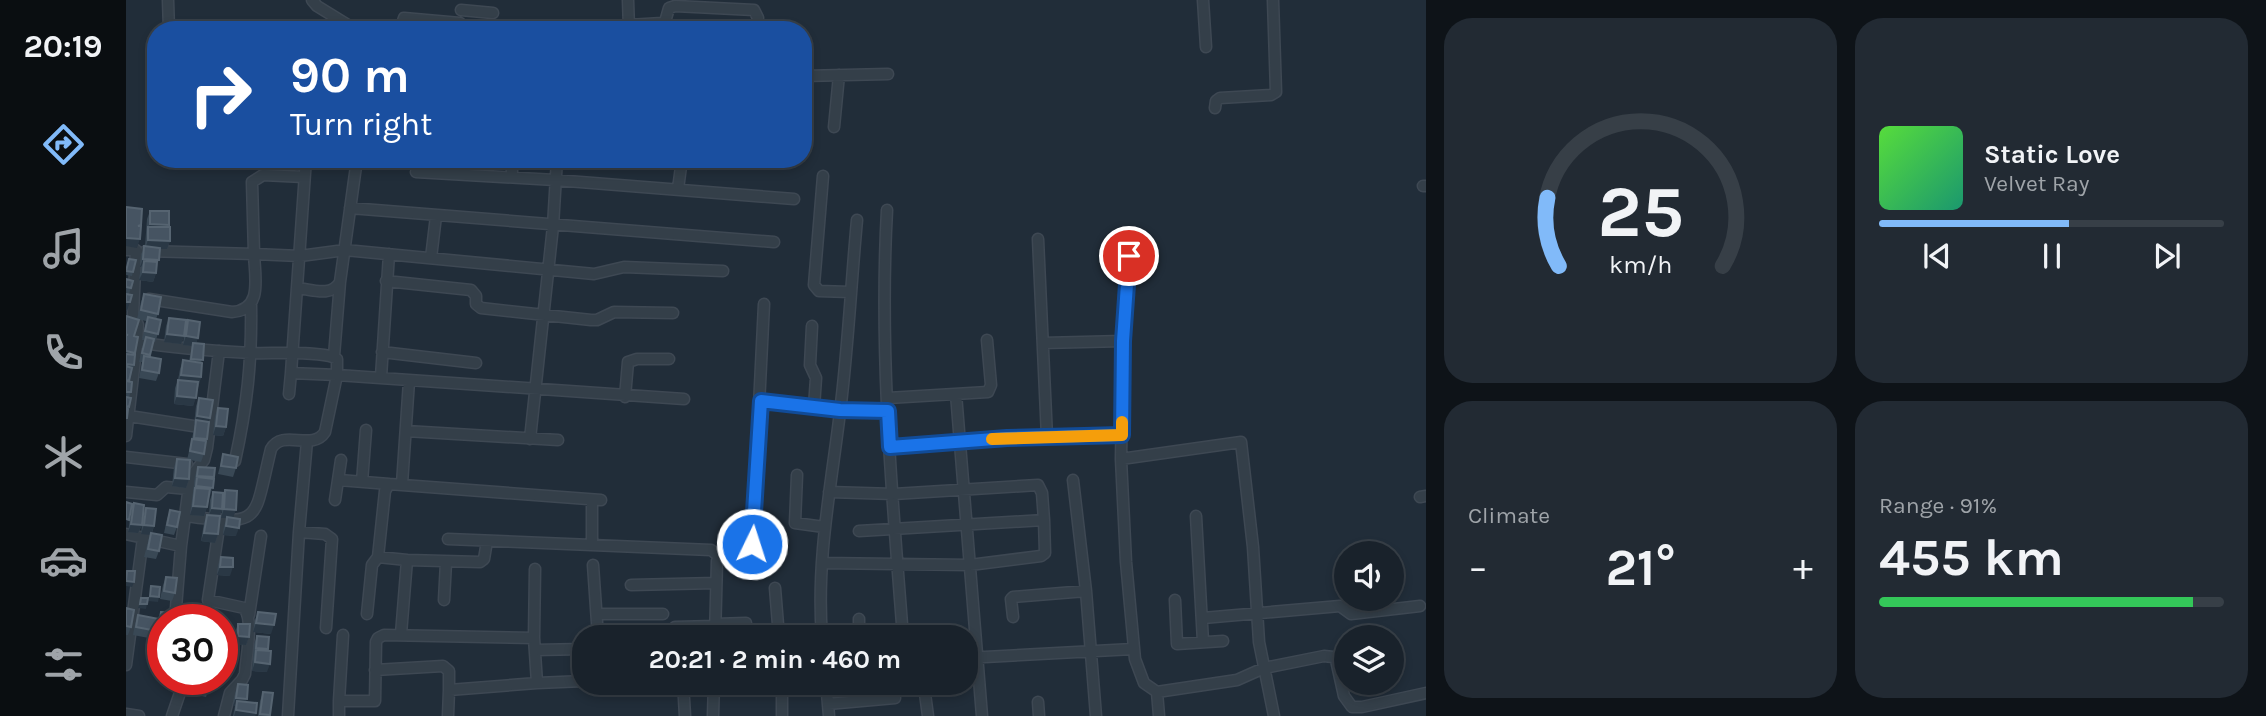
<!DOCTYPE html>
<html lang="en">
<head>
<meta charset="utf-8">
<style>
	:root { --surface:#19222b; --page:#222a33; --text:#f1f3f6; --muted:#9fa4a9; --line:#373f47; --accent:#81baf9 }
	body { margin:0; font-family:Karla,sans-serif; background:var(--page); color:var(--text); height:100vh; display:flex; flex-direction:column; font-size:26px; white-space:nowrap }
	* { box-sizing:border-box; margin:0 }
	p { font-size:23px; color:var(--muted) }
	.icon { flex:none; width:38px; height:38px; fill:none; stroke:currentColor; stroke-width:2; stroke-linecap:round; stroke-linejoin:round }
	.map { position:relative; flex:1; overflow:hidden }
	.sheet { display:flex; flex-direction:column; gap:18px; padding:18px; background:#0e1318; width:840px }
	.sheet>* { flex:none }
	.hud { position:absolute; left:21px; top:21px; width:665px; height:147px; border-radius:28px; box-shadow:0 4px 10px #0003,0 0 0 2px var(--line); background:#1a4fa0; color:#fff; overflow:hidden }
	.controls { position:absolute; left:1208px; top:541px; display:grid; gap:14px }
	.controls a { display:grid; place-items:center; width:70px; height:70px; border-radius:50%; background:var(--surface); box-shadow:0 4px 10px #0003,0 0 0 2px var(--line); font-size:35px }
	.speed { position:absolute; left:21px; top:604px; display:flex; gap:14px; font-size:35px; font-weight:700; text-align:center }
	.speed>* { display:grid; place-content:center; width:91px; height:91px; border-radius:50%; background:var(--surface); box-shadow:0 4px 10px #0003,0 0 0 2px var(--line); line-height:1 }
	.speed .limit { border:10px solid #d22; background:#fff; color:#111 }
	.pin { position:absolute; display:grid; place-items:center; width:60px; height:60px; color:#fff; margin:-30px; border:4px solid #fff; border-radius:50%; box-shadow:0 2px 7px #0007 }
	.me { position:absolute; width:77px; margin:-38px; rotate:4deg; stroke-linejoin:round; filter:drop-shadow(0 0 5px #0008) }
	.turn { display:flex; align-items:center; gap:24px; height:147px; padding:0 28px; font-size:32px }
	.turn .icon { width:91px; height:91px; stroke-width:2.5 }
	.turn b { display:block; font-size:49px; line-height:60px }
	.big { font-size:52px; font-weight:700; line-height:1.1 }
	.sheet .widget { flex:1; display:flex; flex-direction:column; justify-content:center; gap:10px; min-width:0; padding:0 24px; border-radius:28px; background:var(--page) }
	.sheet .dial { align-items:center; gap:0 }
	.dial svg { height:182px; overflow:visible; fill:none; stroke:var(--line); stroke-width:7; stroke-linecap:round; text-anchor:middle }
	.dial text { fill:var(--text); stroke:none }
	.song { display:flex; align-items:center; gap:21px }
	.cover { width:84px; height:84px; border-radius:10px; background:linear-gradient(135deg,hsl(110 70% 55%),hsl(160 70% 35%)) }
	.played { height:7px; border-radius:4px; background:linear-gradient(90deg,var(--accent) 55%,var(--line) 55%) }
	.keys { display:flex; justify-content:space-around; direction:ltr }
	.heat { display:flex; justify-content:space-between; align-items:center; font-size:38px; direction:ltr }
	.charge { height:10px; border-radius:5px; background:linear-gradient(90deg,#34c759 91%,var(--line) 0) }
	.sheet .tiles { flex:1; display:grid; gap:18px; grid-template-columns:repeat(2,1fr) }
	.trip { position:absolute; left:446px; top:625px; width:406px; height:70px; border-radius:28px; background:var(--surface); box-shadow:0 4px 10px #0003,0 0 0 2px var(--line); font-weight:700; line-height:70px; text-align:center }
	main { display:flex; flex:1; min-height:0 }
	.menu { display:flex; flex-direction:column; width:126px; justify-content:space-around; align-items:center; background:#0a0e11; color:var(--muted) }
	.menu .icon { width:49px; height:49px }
	.menu .selected { color:var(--accent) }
	.menu b { font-size:32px; color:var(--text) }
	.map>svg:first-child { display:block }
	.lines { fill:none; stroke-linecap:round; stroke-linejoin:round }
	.street-casing { stroke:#3e4853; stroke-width:13 }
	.street { stroke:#343f49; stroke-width:10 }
	.wall { fill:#394855 }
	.shaded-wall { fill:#2a3845 }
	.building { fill:#465462; stroke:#566471; stroke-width:2 }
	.route-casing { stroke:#114b97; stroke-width:18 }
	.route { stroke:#1a73e8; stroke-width:12 }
	.slow { stroke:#f59e0b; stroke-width:12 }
</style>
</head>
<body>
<main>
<nav class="menu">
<b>20:19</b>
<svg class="icon selected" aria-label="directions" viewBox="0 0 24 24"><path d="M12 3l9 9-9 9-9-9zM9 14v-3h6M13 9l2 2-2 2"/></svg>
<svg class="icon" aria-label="music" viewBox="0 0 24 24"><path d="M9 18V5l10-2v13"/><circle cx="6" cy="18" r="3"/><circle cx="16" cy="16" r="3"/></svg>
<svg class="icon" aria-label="phone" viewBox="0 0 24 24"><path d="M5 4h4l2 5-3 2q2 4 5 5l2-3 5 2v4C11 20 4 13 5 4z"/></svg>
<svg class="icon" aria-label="climate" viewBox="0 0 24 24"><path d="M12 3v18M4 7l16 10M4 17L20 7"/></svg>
<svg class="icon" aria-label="car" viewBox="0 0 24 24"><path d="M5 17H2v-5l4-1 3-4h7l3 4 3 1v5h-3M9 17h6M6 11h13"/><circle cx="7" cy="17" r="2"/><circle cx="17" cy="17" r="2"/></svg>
<svg class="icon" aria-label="filters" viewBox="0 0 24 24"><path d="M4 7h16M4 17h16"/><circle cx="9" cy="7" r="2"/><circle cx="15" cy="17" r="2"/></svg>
</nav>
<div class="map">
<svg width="1300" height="716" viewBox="0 0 1300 716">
	<rect width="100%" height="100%" fill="#212d39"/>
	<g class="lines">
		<defs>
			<path id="street" d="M42 0 43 30
				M186 0 191 6 230 30
				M502 0 503 29
				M1077 0 1080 47
				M335 10 367 13
				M503 25 536 23 539 22 543 8 549 6 628 10 632 18 630 30
				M274 30 278 18 334 23
				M677 76 762 74
				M1089 108 1090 101 1094 98 1145 95 1150 92 1147 0
				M708 127 713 75
				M290 172 429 180 668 199
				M697 176 688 285 693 291 724 292
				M178 177 137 175 126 182 128 254 174 256 219 250 468 274 498 267 597 271
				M386 177V159
				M1297 186H1300
				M552 189 556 159
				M224 208 648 242
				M761 210C753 352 766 495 777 637
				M0 250H10L7 314 12 325 11 342C48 348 87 351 125 353 143 354 198 350 211 359V375L165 373 180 159
				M20 251 128 254C129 278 137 310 106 312L23 299
				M305 258 310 216
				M260 281 345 290 350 296V304L355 308 465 320H471L488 312 547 313
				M172 288C187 290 206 297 214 282L231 159
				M686 326 684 365 690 378 688 407
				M997 341 1003 256
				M917 343 997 341 995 459 1115 442 1127 547 1133 642 1148 716
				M256 352 350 363
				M208 356 214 282
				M255 377 263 254
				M163 394 165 373
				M830 394 856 716
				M499 397 502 362 511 359H543
				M762 398 862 392 865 385 861 340
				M635 401 714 410 762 411
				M3 416 80 428
				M280 431 432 440
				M0 436 11 342
				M921 437 996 435
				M404 439 427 226 431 159
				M764 447 921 437 912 239
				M0 457 61 464
				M995 459 1000 562 1009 659 1018 683 1031 692
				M109 461C121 406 126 362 125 305
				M671 475 669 523 698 527
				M213 480 263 484
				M947 480 960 591 970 716
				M236 482 240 430
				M276 484 283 381
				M0 492 31 495 40 487 62 489
				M703 492 768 494 912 485 916 493 918 520
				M1294 497 1300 496
				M209 500 215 460
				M59 516 64 478 78 460 81 448 93 351
				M1070 516 1077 642
				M94 521 82 600 118 608C128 620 120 657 119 674L116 680 104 693 98 716
				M173 532 199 534 206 539 200 628
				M0 534 55 546 59 516C138 526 127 522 145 449 157 428 186 452 199 432L211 375 558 399
				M322 539 585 550 593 556
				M466 545V500
				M252 557 281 560 275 634
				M281 560 354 562 358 559 361 541
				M696 563 844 565 915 556 919 553 918 520 733 531
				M467 565 472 637
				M505 585 590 583
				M649 588 653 637
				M318 600 320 562
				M1049 600 1051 644 1097 641
				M241 614 246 565 252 557 259 491 263 484 475 500
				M471 614H537
				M123 615 135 536
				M887 617 885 599 887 597 960 591
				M1077 618 1214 606 1225 614 1294 606
				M49 620 55 546
				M589 624 620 623
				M549 627 589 626
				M589 637 591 561 597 554 622 552 626 547 638 304
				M696 637C690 561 705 487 714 412 722 349 725 284 731 220
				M733 637V619
				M408 638 409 569
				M409 650 458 649
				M840 658 1007 649
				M0 665 17 538
				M249 670 317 666 323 671V690
				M557 682 559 716
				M656 682V716
				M700 682 703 716
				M785 682 793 683 798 686 802 716
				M411 683 458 681
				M213 701 217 635
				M912 702 913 716
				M702 704 769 698
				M0 714 13 716
				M46 716 58 681
				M162 716 173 532 181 441
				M213 716V701H249L250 642 252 638 258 635 408 638 411 683 323 690 322 716
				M587 716 588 682
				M1033 716 1031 692 1111 680 1138 668 1198 656 1207 657 1210 660 1218 696 1226 707H1236L1300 693"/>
		</defs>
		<use href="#street" class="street-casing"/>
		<use href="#street" class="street"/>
	</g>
	<path class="wall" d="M24 211 42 227 44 241 41 249H34L30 273 27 282 13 280 15 267H14L15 255 19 246 21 219Z
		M3 259 7 272 6 276 0 275V269Z
		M0 279 5 288 3 294 1 311 0 310Z
		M18 294 32 314 30 319 32 334 29 342H27L24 357 33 373 30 381 13 378 16 362H13L18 340H16L20 321 11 319 15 302Z
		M0 316 8 336 12 337 8 365 3 382 5 392 3 397 5 398 0 421Z
		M43 318 59 329 62 320 72 338 70 343 76 363 75 377 67 406 48 404 49 388 52 380 54 369 57 360 63 361 66 346 57 345 58 336 55 344 38 342 40 326Z
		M73 398 84 418 78 454 75 462 64 460 63 479 60 488 46 486 48 467 51 459 61 460 69 425H68L70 406Z
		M92 408 100 427 97 436 87 435 89 416Z
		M97 454 110 468 107 477 92 474Z
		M72 467 88 477 81 507 78 516 64 515 69 476Z
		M99 490 107 518 110 536 97 535 98 526 101 518H95L96 510 93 516 92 534 89 543 75 541 78 523 81 515H83L84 500 87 492 97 497Z
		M8 503 16 525 12 533 2 532 5 512Z
		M20 508 28 526 26 533 33 551 30 559 18 557 24 534H15L17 516Z
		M44 510 51 527 48 535 38 533 41 519Z
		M95 557 104 576 91 575 92 565Z
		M40 577 49 593 46 601 34 599 37 585Z
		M0 608 5 627 2 635H0Z
		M132 612 145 634 127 632 129 620Z
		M12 615 31 631 28 639 7 635 9 624Z
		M112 624 123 637 120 645 109 644V632Z
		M131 636 141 651V672L126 671 128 644Z
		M63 679H86L80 697 62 693Z
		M112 684 120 702 130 713 129 716H107L109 706H107L109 693Z
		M137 692 144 716H132L134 701Z"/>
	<path class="shaded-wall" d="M24 224 43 225 40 233 22 228Z
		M0 238 14 239 11 248 0 246Z
		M22 240 44 241 41 249H19Z
		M17 259 33 260 30 269 18 261 15 267H14Z
		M17 272 30 273 27 282 13 280Z
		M0 302H4L1 311 0 310Z
		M41 334 58 336 55 344 38 342Z
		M60 336 72 338 69 346 67 343 66 346 57 345Z
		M55 375 75 377 72 385 52 383Z
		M51 396 70 398 67 406 48 404Z
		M71 416 84 418 81 426 70 420 69 425H68Z
		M90 426 100 427 97 436 87 435Z
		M49 478 63 479 60 488 46 486Z
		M70 486 87 488 84 496 68 495 69 488 67 494Z
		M67 506 81 507 78 516 64 515Z
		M86 508 96 509 93 518 82 517Z
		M98 509 110 510 107 518H95Z
		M5 524 16 525 12 533 2 532Z
		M18 525 28 526 25 535 15 534Z
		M100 526 113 528 110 536 97 535Z
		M78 533 92 534 89 543 75 541Z
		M94 567H107L104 576 91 575Z
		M0 581 8 582 6 587 0 586Z
		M24 596 33 597 32 602 22 601Z
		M14 604H21L20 609 12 608Z
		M130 623 148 625 145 634 127 632Z
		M33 624H37V629L32 628Z
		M112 636 123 637 120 645 109 644Z
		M129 662 144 664 141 672 126 671Z
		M110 698 121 699 118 707 111 701 109 706H107Z
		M110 710 130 713 129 716H108Z"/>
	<path class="building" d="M0 207 16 209 15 225 12 226H15L14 239 0 238Z
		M24 211H43V225L24 224Z
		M22 227H44V241L22 240Z
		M18 246 34 248 33 260 17 259Z
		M3 259 10 260 7 272 0 271Z
		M18 261 31 262 30 273 17 272Z
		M0 279 7 281 5 288 0 287Z
		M0 294 6 295 4 302H0Z
		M18 294 35 297 32 314 15 310Z
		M0 316 13 320 8 336 12 337 9 353 0 351V335H2L0 334Z
		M22 317 35 320 32 334 19 331Z
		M43 318 60 320 58 336 41 334Z
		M62 320 74 322 72 338 60 336Z
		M20 337 28 339 24 355 16 353Z
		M67 343 78 344 77 360 65 359Z
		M0 354 9 355 8 365 0 364Z
		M18 356 35 359 33 373 16 370Z
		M57 360 76 363 75 377 55 375Z
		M0 366 6 368 3 381 0 380Z
		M52 380 72 382 70 398 51 396Z
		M0 381 6 382 5 392H0Z
		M0 397 5 398 3 407 0 406Z
		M73 398 87 400 84 418 71 416Z
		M0 408 2 409 1 418H0Z
		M92 408 102 409 100 427 90 426Z
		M70 420 83 422 81 439 68 438Z
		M66 439 80 441 78 454 64 451Z
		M97 454 112 457 110 468 95 466Z
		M51 459 64 460 63 479 49 478Z
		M72 467 89 468 88 477 71 476Z
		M71 477 88 479 87 488 70 486Z
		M69 488 84 489 81 507 67 506Z
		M99 490 111 491 110 510 98 509Z
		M87 492 97 493 96 509 86 508Z
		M0 502 6 504 3 520 0 519Z
		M8 503 18 505 16 525 5 524Z
		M20 508 30 509 28 526 18 525Z
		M44 510 54 512 51 527 41 525Z
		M81 515 94 516 92 534 78 533Z
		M101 517 114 519 113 528 100 526Z
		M25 533 36 535 33 551 22 549Z
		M95 557 107 558V567H94Z
		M1 571H9L8 582 0 581Z
		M40 577 51 578 49 593 38 591Z
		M25 586 34 587 33 597 24 596Z
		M15 598H22L21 604H14Z
		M0 608 8 610 5 627 0 626Z
		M35 612 44 613 43 620H37V624H33Z
		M132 612 150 614 148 625 130 623Z
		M12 615 33 619 31 631 10 627Z
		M112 624H124L123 637 112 636Z
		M131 636 143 637 142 649 130 648Z
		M130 650 145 651 144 664 129 662Z
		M65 679H80L85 681 83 688 65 685Z
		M112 684 122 685 121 699 110 698Z
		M137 692 147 693 144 715 134 714Z
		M111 701 131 703 130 713 110 710Z"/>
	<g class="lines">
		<defs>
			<path id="route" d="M626 544 635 401 714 410 762 411 764 447 881 438 996 435 997 341 1003 256"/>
		</defs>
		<use href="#route" class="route-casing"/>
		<use href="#route" class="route"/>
		<path class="slow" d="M866 439 996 435V422"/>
	</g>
</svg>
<div class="controls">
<a><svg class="icon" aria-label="sound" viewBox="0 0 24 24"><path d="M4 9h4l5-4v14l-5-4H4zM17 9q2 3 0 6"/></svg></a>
<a><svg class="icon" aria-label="layers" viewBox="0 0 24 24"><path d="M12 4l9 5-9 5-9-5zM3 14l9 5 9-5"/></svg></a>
</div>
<div class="speed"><div class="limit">30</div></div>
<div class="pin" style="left:1003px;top:256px;background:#d93025"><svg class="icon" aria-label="arrive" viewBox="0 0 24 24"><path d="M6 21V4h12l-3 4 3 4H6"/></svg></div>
<svg class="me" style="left:626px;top:544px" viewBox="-20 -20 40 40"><circle r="17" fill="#1a73e8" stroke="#fff" stroke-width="3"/><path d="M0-11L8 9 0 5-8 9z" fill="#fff"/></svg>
<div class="trip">20:21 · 2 min · 460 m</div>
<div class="hud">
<div class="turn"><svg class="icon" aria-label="right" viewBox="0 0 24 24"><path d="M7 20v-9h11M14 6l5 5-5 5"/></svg><div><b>90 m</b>Turn right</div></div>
</div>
</div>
<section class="sheet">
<div class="tiles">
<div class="widget dial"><svg viewBox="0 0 100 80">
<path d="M14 69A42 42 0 1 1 86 69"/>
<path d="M14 69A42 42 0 0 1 9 39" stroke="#81baf9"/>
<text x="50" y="56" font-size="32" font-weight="700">25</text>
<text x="50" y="72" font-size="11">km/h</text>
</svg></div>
<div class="widget">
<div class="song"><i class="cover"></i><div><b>Static Love</b><p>Velvet Ray</p></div></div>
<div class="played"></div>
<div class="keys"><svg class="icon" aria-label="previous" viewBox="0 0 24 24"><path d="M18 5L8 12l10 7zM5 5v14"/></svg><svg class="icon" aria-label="pause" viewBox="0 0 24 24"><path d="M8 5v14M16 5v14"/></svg><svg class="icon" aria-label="next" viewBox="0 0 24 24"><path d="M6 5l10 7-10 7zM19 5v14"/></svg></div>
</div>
<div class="widget"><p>Climate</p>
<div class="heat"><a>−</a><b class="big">21°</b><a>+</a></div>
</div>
<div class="widget"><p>Range · 91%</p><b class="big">455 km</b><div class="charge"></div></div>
</div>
</section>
</main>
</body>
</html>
